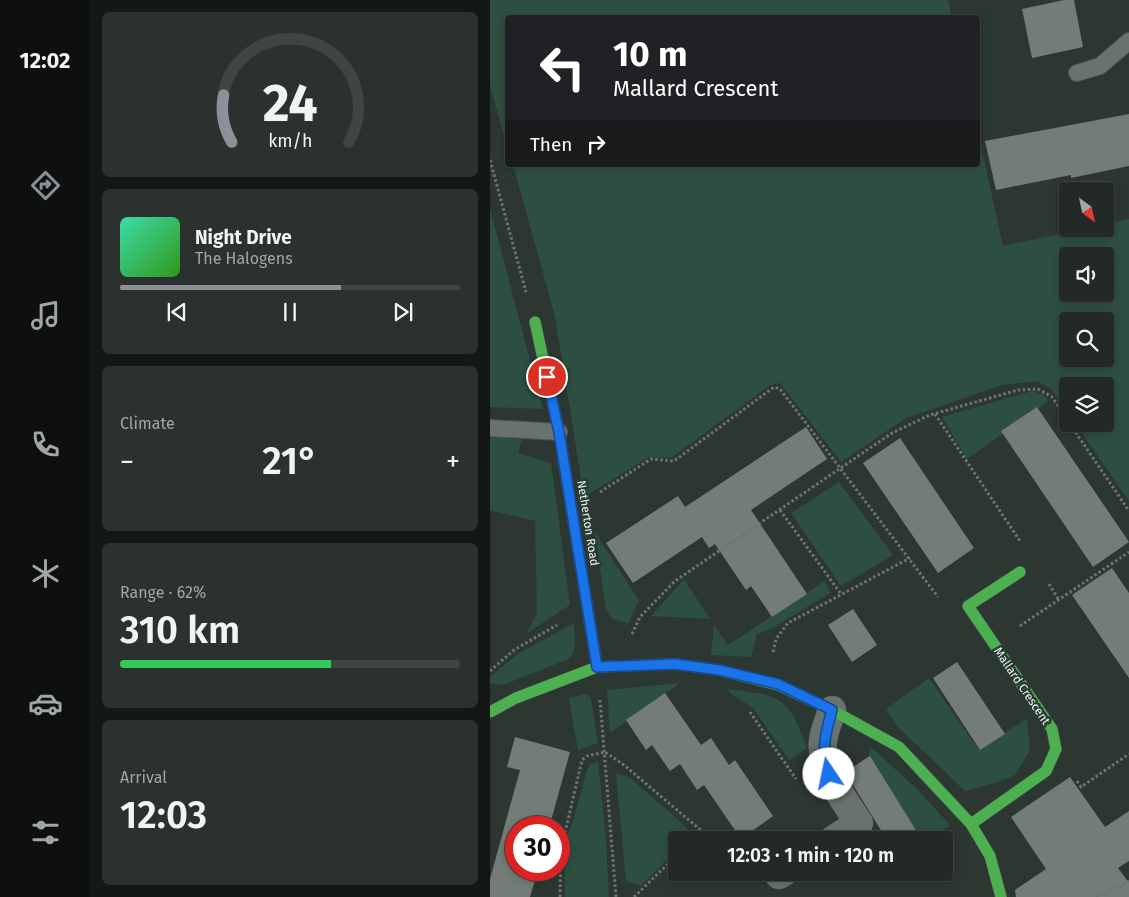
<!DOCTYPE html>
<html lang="en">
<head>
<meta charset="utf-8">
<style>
	:root { --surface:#222926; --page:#2a312e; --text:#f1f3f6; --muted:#a2a6a7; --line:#3f4543; --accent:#8c9099 }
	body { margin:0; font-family:"Fira Sans",sans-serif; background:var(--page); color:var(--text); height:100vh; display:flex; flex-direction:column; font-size:19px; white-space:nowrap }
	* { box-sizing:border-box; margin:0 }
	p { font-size:16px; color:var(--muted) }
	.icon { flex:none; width:28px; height:28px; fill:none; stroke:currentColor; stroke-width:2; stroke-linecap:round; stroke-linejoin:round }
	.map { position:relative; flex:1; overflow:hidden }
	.sheet { display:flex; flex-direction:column; gap:12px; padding:12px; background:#131715; width:400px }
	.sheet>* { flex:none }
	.top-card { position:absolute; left:15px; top:15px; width:475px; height:152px; border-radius:5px; box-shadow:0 2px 8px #0003,0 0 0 1px var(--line); background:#202124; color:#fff; overflow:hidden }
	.needle { width:32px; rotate:147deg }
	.fabs { position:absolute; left:569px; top:182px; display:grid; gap:10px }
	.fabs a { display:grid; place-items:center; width:55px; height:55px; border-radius:5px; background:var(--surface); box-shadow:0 2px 8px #0003,0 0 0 1px var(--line); font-size:25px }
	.speed { position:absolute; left:15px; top:816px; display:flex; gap:10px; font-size:25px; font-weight:700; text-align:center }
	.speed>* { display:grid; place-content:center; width:65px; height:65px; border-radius:50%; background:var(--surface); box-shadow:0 2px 8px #0003,0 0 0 1px var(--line); line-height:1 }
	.speed .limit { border:8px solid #d22; background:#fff; color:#111 }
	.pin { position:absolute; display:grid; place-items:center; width:42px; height:42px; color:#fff; margin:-21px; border:2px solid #fff; border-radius:50%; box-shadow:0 1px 5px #0007 }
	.me { position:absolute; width:55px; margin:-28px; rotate:349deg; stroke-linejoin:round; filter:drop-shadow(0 0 4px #0008) }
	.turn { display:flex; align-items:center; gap:18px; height:105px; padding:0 25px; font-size:22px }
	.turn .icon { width:65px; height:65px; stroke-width:2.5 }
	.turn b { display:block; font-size:35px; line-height:42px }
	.then { display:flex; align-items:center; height:48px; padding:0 25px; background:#0003; gap:10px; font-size:19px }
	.big { font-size:38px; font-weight:600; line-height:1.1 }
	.sheet .widget { flex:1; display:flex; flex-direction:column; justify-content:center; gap:8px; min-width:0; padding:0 18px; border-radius:8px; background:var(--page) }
	.sheet .dial { align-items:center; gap:0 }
	.dial svg { height:130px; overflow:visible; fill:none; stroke:var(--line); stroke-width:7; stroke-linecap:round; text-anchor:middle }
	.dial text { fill:var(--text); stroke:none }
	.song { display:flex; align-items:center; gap:15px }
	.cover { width:60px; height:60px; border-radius:8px; background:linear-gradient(135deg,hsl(160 70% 55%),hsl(110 70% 35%)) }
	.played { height:5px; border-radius:2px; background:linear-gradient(90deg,var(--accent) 65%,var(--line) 65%) }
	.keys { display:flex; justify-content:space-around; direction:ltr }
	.heat { display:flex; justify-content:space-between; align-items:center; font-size:28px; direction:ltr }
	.charge { height:8px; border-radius:4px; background:linear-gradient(90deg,#34c759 62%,var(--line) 0) }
	.trip { position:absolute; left:178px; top:831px; width:285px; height:50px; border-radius:5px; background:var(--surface); box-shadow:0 2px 8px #0003,0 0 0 1px var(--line); font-weight:600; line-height:50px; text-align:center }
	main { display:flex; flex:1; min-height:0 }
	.menu { display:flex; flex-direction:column; width:90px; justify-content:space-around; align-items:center; background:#0e100f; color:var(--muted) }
	.menu .icon { width:35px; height:35px }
	.menu .selected { color:var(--accent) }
	.menu b { font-size:22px; color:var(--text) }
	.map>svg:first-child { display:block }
	.green { fill:#2d4f41; fill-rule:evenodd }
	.building { fill:#747c78 }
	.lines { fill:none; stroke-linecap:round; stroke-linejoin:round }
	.lane-casing { stroke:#4d5552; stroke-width:18 }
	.street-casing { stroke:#4d5552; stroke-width:29 }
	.fast-casing { stroke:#4d5552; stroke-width:12 }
	.path { stroke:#6e7472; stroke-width:3; stroke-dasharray:2.5 2.5; stroke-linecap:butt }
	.lane { stroke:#69726e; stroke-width:16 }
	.street { stroke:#69726e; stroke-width:28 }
	.fast { stroke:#4caf50; stroke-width:11 }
	.route-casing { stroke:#114b97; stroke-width:12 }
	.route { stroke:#1a73e8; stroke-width:9 }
	.labels { text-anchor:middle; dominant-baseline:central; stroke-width:5; stroke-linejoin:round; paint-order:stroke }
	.street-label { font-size:12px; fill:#eaf5f0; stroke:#293b33 }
</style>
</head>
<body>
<main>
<nav class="menu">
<b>12:02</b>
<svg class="icon selected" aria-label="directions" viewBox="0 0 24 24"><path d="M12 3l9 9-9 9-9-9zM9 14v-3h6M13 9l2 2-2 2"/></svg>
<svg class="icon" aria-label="music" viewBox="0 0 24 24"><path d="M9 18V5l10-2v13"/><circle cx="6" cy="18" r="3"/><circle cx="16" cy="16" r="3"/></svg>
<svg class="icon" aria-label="phone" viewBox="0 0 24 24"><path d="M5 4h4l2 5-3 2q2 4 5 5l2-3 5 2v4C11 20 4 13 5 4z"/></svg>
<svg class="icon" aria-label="climate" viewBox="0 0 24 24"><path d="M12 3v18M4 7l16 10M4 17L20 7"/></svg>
<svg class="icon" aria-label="car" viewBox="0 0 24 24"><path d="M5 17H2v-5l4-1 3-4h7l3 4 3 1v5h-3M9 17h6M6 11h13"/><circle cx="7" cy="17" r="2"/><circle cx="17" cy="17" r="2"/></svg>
<svg class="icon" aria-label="filters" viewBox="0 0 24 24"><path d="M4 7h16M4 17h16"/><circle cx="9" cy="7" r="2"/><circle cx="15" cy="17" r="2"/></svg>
</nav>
<section class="sheet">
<div class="widget dial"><svg viewBox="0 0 100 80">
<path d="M14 69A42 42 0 1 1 86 69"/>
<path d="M14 69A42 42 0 0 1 9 40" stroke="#8c9099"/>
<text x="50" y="56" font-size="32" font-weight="700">24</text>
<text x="50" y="72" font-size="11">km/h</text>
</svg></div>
<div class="widget">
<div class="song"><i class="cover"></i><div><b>Night Drive</b><p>The Halogens</p></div></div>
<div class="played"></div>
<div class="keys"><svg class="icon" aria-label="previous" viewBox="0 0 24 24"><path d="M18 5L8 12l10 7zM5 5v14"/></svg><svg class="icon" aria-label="pause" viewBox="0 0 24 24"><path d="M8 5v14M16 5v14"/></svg><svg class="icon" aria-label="next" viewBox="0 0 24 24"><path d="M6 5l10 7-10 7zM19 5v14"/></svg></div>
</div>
<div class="widget"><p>Climate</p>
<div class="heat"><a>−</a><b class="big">21°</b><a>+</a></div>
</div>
<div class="widget"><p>Range · 62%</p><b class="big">310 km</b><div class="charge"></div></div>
<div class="widget"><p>Arrival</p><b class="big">12:03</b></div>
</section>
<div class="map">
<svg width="639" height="897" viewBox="0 0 639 897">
	<rect width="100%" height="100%" fill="#2d3732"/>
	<path class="green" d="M0 0H458L462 17 18 18 17 147 0 85Z
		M488 132 513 246 593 229H615V224L639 219V501L586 424H615V386H578L577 412 561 389 547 381 512 385 416 418 351 462 290 383 280 385 181 458 159 457 94 497 65 316 23 165H488ZM578 256H615V294H578ZM578 321H615V359H578Z
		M0 209 53 409 0 407Z
		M542 391 552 394 559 401 477 459 452 417Z
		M0 437 32 439 28 453 61 463 80 605 37 633 47 613 45 521 0 510Z
		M349 482 403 555 351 586 301 513Z
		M105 532 149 601 138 623 122 619 116 610Z
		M194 579 220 619 161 616Z
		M335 581 340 593 281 629 267 634 261 657 221 655 224 625 238 645Z
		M84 623 85 646 81 658 13 685 0 683V677L29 653Z
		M439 678 488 749 537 719 540 750 525 775 508 782 475 791 408 727 396 709Z
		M190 683 120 733 117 690Z
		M238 689C291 696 298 695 317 748L299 760 263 708 240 693Z
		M97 694 101 698 108 743 88 750 79 698Z
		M381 747 429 791 460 825 440 840H428L378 758Z
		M108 762 116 839 119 897H75L74 842 83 822 97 770 101 764Z
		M126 773 139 777 196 827 199 835 198 840H186V851L151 886 136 881Z"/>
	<path class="building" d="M574 0H584L593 47 542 58 532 9Z
		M639 114V166L581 178V175L506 190 495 141Z
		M547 407 639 542 603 567 511 431Z
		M316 427 337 459 261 510 317 594 282 617 261 586 256 590 225 544 219 548 212 537 143 583 116 543 188 496 195 507Z
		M410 438 484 548 448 573 373 463Z
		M622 568 639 593V678L582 595Z
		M363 609 387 645 362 662 338 625Z
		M467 662 515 734 490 750 443 678Z
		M175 693 211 745 221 738 239 765 245 760 283 816 251 839 214 785 207 790 190 764 180 771 162 745 156 750 136 720Z
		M25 737 80 752 59 828H26V870H48L40 897H0V879L30 770 17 767Z
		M380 756 432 840H397L355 772Z
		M580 777 615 827 639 811V861L628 868 639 883V897H526L525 890 556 869 521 817Z"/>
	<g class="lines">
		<defs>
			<path id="lane" d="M587 73 610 66 639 41
				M0 428 69 432"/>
			<path id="street" d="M342 710C339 720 334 731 333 741 330 771 354 799 369 823L343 840
				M289 875 294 872"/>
			<path id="fast" d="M45 322 69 432 107 667
				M0 712 26 698 107 667 185 664 229 670 288 685 342 710 409 747 481 824 500 856 511 897
				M481 824 556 771 566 749 562 729 478 606 530 572"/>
		</defs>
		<use href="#lane" class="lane-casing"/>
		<use href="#street" class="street-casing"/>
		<use href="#fast" class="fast-casing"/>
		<path class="path" d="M0 160 36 292
			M445 414 530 541
			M580 424 639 511
			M110 492 161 459 184 461 284 387 290 389 448 597
			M290 510 351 594
			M559 584 569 600
			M530 626 639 552
			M142 634 150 617 185 581 402 433 440 415 528 390 548 389 562 397 578 420
			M283 652 286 639 298 623 420 558
			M0 671 24 650 67 625
			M110 700 126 897
			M260 712 306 779
			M587 781 591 787 639 754
			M203 840 212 832
			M70 897 71 850 92 760 97 756 115 752 134 765 220 838 226 840
			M144 897 186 856
			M606 897 639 881"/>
		<use href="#lane" class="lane"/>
		<use href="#street" class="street"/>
		<use href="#fast" class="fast"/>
	</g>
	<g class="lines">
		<defs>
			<path id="route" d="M57 377 69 432 107 667 185 664 229 670 288 684 342 710C335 735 331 748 339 774"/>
		</defs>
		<use href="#route" class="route-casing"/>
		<use href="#route" class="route"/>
	</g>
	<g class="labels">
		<g class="street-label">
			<text transform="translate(98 523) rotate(81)">Netherton Road</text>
			<text transform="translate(532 686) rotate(56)">Mallard Crescent</text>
		</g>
	</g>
</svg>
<div class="fabs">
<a><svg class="needle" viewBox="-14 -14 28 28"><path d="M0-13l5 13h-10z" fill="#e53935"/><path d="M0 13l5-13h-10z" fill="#a2a6a7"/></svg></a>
<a><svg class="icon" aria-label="sound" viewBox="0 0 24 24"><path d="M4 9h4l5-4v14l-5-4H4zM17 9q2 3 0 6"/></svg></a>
<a><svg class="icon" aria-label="search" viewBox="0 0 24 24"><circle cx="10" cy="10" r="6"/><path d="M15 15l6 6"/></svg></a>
<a><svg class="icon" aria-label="layers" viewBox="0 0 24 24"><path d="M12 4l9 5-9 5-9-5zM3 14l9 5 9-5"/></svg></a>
</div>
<div class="speed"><div class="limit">30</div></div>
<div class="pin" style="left:57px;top:377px;background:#d93025"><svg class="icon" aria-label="arrive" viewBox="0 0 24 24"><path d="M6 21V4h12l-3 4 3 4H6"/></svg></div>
<svg class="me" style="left:339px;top:774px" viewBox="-20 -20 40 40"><circle r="19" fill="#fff"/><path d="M0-13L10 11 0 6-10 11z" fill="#1a73e8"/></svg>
<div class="trip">12:03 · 1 min · 120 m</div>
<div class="top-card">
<div class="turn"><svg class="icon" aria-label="left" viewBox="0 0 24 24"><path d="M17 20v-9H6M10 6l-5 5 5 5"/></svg><div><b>10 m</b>Mallard Crescent</div></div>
<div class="then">Then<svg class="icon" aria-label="right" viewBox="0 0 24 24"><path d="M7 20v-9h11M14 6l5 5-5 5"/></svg></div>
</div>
</div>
</main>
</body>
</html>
